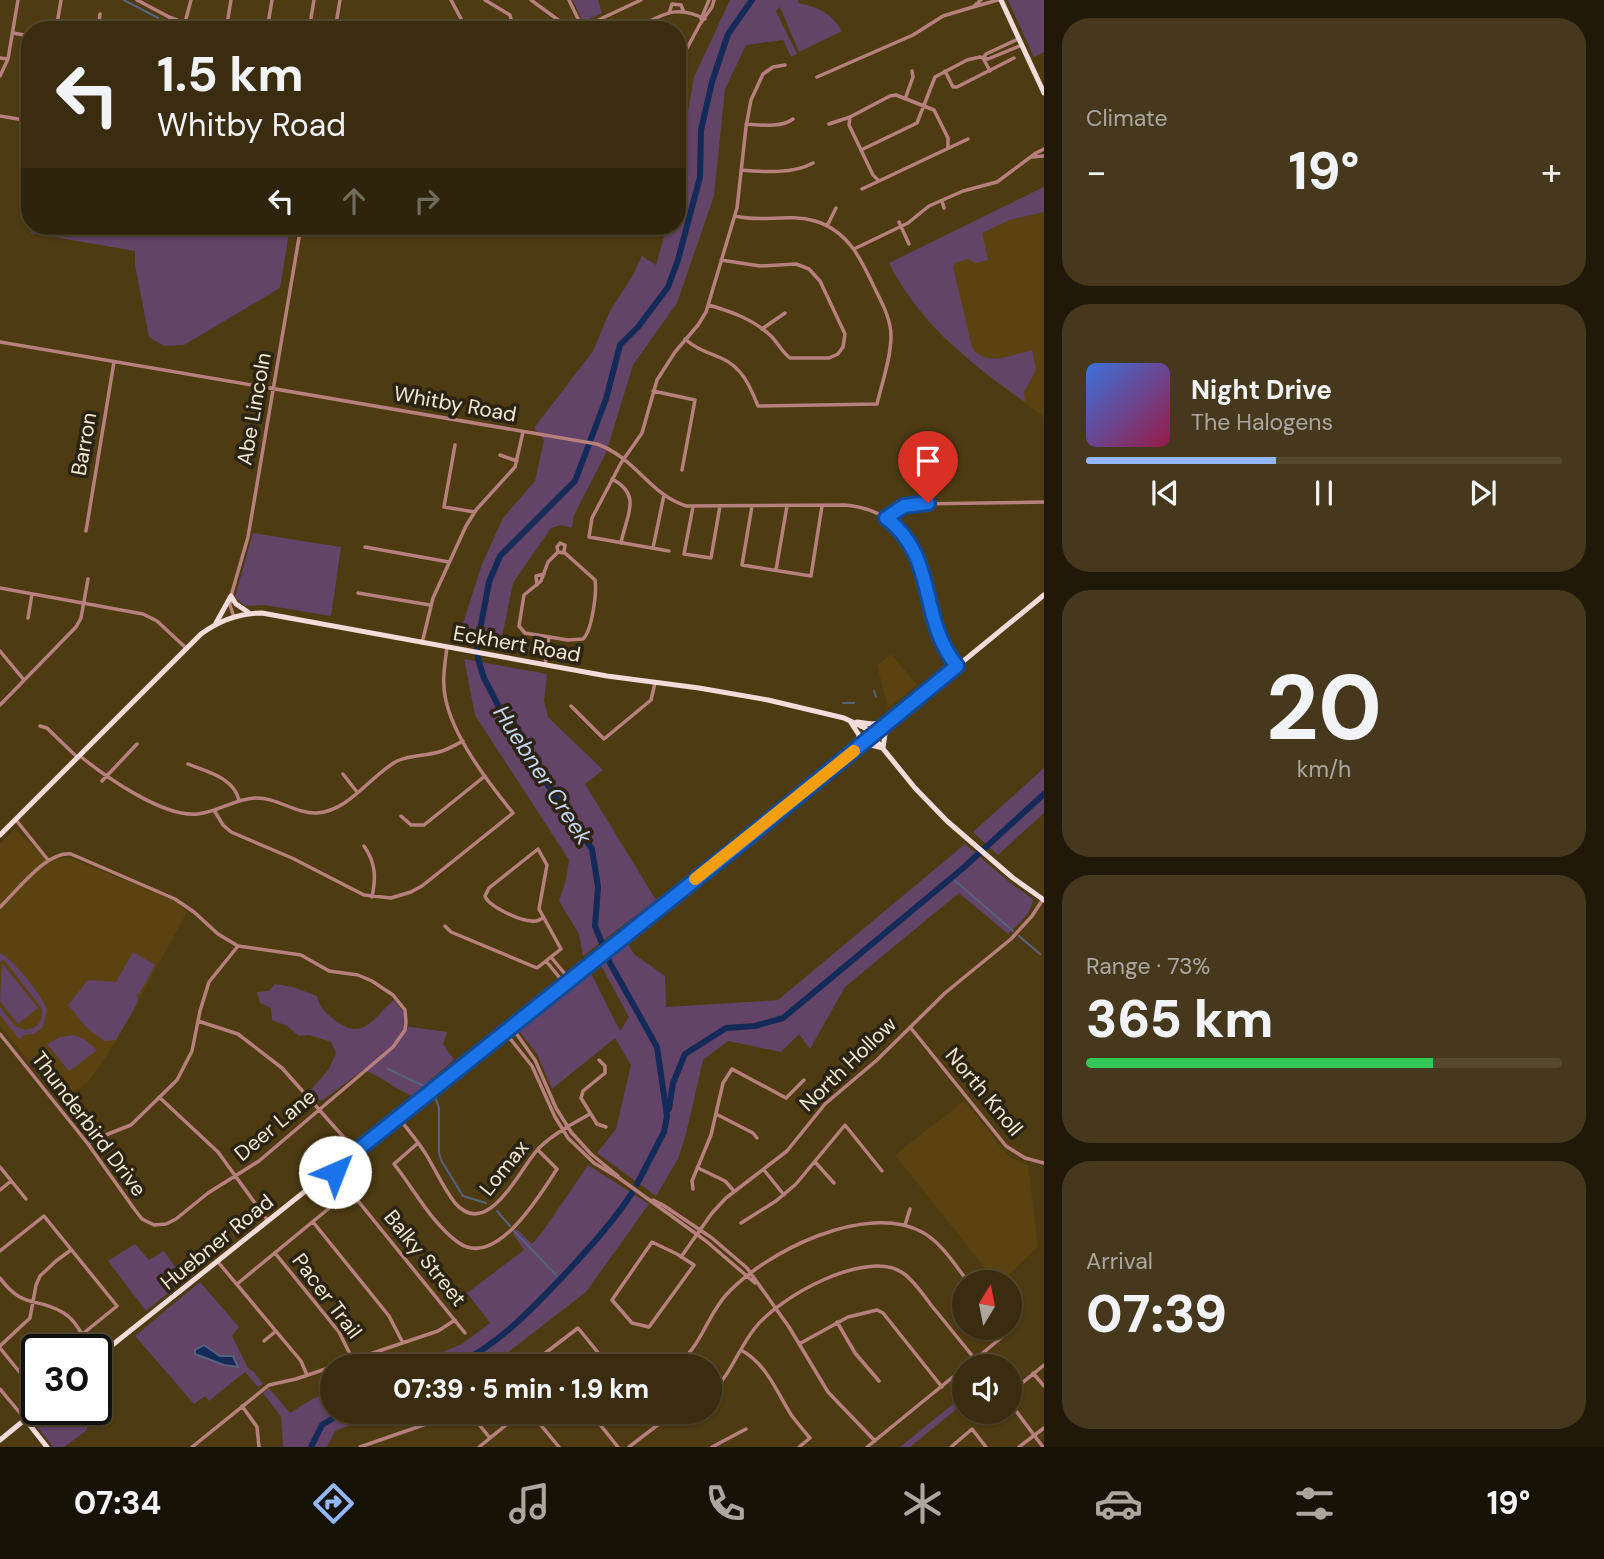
<!DOCTYPE html>
<html lang="en">
<head>
<meta charset="utf-8">
<style>
	:root { --surface:#3a2c0e; --page:#45381c; --text:#f1f3f6; --muted:#aba79e; --line:#54482e; --accent:#92b7fd }
	body { margin:0; font-family:"DM Sans",sans-serif; background:var(--page); color:var(--text); height:100vh; display:flex; flex-direction:column; font-size:26px; white-space:nowrap }
	* { box-sizing:border-box; margin:0 }
	p { font-size:23px; color:var(--muted) }
	.icon { flex:none; width:38px; height:38px; fill:none; stroke:currentColor; stroke-width:2; stroke-linecap:round; stroke-linejoin:round }
	.map { position:relative; flex:1; overflow:hidden }
	.side { display:flex; flex-direction:column; gap:18px; padding:18px; background:#201808; width:560px }
	.side>* { flex:none }
	.guide { position:absolute; left:21px; top:21px; width:665px; height:214px; border-radius:28px; box-shadow:0 2px 5px #0004,0 0 0 2px var(--line); background:#3a2c0e; color:var(--text); overflow:hidden }
	.needle { width:46px; rotate:10deg }
	.tools { position:absolute; left:952px; top:1270px; display:grid; gap:14px }
	.tools a { display:grid; place-items:center; width:70px; height:70px; border-radius:50%; background:var(--surface); box-shadow:0 2px 5px #0004,0 0 0 2px var(--line); font-size:35px }
	.speed { position:absolute; left:21px; top:1334px; display:flex; gap:14px; font-size:35px; font-weight:700; text-align:center }
	.speed>* { display:grid; place-content:center; width:91px; height:91px; border-radius:50%; background:var(--surface); box-shadow:0 2px 5px #0004,0 0 0 2px var(--line); line-height:1 }
	.speed .limit { border:4px solid #111; border-radius:10px; background:#fff; color:#111 }
	.pin { position:absolute; display:grid; place-items:center; width:60px; height:60px; color:#fff; margin:-72px -30px; border-radius:50% 50% 50% 0; rotate:-45deg; box-shadow:0 0 7px #0007 }
	.pin .icon { rotate:45deg }
	.me { position:absolute; width:77px; margin:-38px; rotate:44deg; stroke-linejoin:round; filter:drop-shadow(0 0 5px #0008) }
	.turn { display:flex; align-items:center; gap:24px; height:147px; padding:0 21px; font-size:32px }
	.turn .icon { width:91px; height:91px; stroke-width:2.5 }
	.turn b { display:block; font-size:49px; line-height:60px }
	.lanes { display:flex; align-items:center; height:66px; padding:0 21px; background:#0003; justify-content:center; gap:35px; direction:ltr }
	.lanes .off { opacity:.35 }
	.big { font-size:52px; font-weight:800; line-height:1.1 }
	.side .tile { flex:1; display:flex; flex-direction:column; justify-content:center; gap:10px; min-width:0; padding:0 24px; border-radius:28px; background:var(--page) }
	.side .dial { align-items:center; gap:0 }
	.dial b { font-size:91px; line-height:1 }
	.song { display:flex; align-items:center; gap:21px }
	.cover { width:84px; height:84px; border-radius:10px; background:linear-gradient(135deg,hsl(220 70% 55%),hsl(340 70% 35%)) }
	.played { height:7px; border-radius:4px; background:linear-gradient(90deg,var(--accent) 40%,var(--line) 40%) }
	.keys { display:flex; justify-content:space-around; direction:ltr }
	.heat { display:flex; justify-content:space-between; align-items:center; font-size:38px; direction:ltr }
	.charge { height:10px; border-radius:5px; background:linear-gradient(90deg,#34c759 73%,var(--line) 0) }
	.trip { position:absolute; left:320px; top:1354px; width:402px; height:70px; border-radius:35px; background:var(--surface); box-shadow:0 2px 5px #0004,0 0 0 2px var(--line); font-weight:800; line-height:70px; text-align:center }
	.dock { display:flex; height:112px; justify-content:space-around; align-items:center; background:#171206; color:var(--muted) }
	.dock .icon { width:49px; height:49px }
	.dock .active { color:var(--accent) }
	.dock b { font-size:32px; color:var(--text) }
	main { display:flex; flex:1; min-height:0 }
	.map>svg:first-child { display:block }
	.built { fill:#5a4310 }
	.green { fill:#634367 }
	.water { fill:#142b59; stroke:#57637d; stroke-width:2 }
	.lines { fill:none; stroke-linecap:round; stroke-linejoin:round }
	.stream { stroke:#57637d; stroke-width:2 }
	.river { stroke:#142b59; stroke-width:6 }
	.minor { stroke:#b6807d; stroke-width:3.5 }
	.major { stroke:#f2dbd9; stroke-width:5 }
	.route-casing { stroke:#114b97; stroke-width:18 }
	.route { stroke:#1a73e8; stroke-width:12 }
	.slow { stroke:#f59e0b; stroke-width:12 }
	.labels { text-anchor:middle; dominant-baseline:central; stroke-width:7; stroke-linejoin:round; paint-order:stroke }
	.street-label { font-size:21px; fill:#f2e7d1; stroke:#2c2413 }
	.water-label { font-size:23px; font-style:italic; fill:#c5d6f5; stroke:#2c2413 }
</style>
</head>
<body>
<main>
<div class="map">
<svg width="1044" height="1447" viewBox="0 0 1044 1447">
	<rect width="100%" height="100%" fill="#4e3b12"/>
	<path class="built" d="M1044 187V417L999 384 944 338 926 319 895 275 889 263Z
		M891 654 917 685 888 708 877 665Z
		M15 829 50 863 59 858H69L176 901 187 912 117 1040 88 1082 61 1100 0 1026V844Z
		M964 1101 1009 1157 1028 1165 1038 1247 1000 1283H997L895 1155Z"/>
	<path class="green" d="M573 0H598L602 13 583 22Z
		M730 0H798V3C818 7 831 13 842 31L801 51 798 50 780 7 776 11 797 54 791 57 783 40 746 45 725 89 714 196 677 303 633 365 606 453 574 515 572 528 561 525 551 528 513 583 500 647 458 639 482 564 503 518 535 481 544 440 534 428 593 351 610 311 632 277 642 256 656 265 667 226H677V165L679 164 694 77Z
		M1008 0H1044V52L1034 57Z
		M1044 187V212L1010 220 982 233 988 260 976 263 968 259 955 263 953 267 972 347C984 368 1012 355 1032 350L1036 370 1024 392 1025 402C972 365 918 322 889 263Z
		M32 226H290L280 288 184 345 164 346 149 337 135 265V251L31 233Z
		M253 533 341 547 331 616 265 605 245 606 235 597Z
		M464 659 547 674 544 701 548 717 603 770 585 784 656 900 583 956 579 934 559 901 566 880 569 860 475 715Z
		M1044 768V813L998 855 973 832Z
		M965 844 1009 882 1033 899C1032 914 1018 924 1008 934L959 893 845 987 810 1049 799 1034 781 1052 728 1041 703 1060 686 1134 678 1159 656 1196 597 1153 616 1129 631 1065 615 1038 552 1089 537 1054 519 1031V1026L589 969 620 1031 629 1017 599 962 626 941 634 954 665 976 666 1007 778 1000Z
		M133 952 155 965 139 994 137 993 138 1002 116 1040 104 1041 87 1028 68 1005 88 980 116 982Z
		M0 953C13 959 42 995 47 1010L43 1027 34 1034 23 1035 20 1040 0 1015V1007L15 1026 25 1030C38 1029 43 1021 42 1009L5 961 3 960 0 962Z
		M2 963 38 1008 18 1024 0 1001Z
		M275 984 293 987 317 996C320 1009 326 1013 336 1021 364 1042 373 1017 394 1000L404 1013 403 1026 447 1032 443 1044 454 1060 431 1079 433 1082 414 1096C395 1091 382 1075 363 1070L323 1100H316L309 1092 329 1069 336 1053 331 1042 309 1035 299 1036 287 1026 272 1020 271 1008 260 1003 257 992 269 991Z
		M74 1035 84 1039 97 1050 71 1070H68L47 1044 60 1037Z
		M588 1165 649 1204 586 1292 489 1367H407L462 1344 490 1323 467 1293 524 1250 513 1234 517 1229 532 1244 543 1231Z
		M135 1244 149 1260 164 1251 184 1280 146 1311 108 1261Z
		M200 1282 239 1327 232 1336 248 1368 254 1372 263 1384 258 1387 245 1372 209 1401 205 1396 194 1404 135 1336Z
		M269 1388 290 1413 314 1398 332 1392V1412H385L335 1431 327 1447H283L281 1417 263 1393Z
		M964 1395V1403L910 1447H900Z
		M47 1409H73L87 1426V1430L64 1447H53L35 1424 36 1417Z"/>
	<path class="water" d="M204 1345 220 1356H233L238 1367 224 1365 195 1354V1350Z"/>
	<g class="lines">
		<path class="stream" d="M124 0 158 18
			M874 691 876 697
			M843 703H854
			M951 877 1013 931
			M1019 936 1040 954
			M388 1069 426 1087
			M434 1094 439 1108V1153L441 1160 463 1196 486 1203
			M497 1211 510 1226
			M514 1231 560 1279"/>
		<path class="river" d="M669 1109 673 1083 685 1054 726 1028 755 1026 783 1018 962 869 1044 794
			M637 1184 664 1132 667 1116 657 1047 610 963 595 926 598 887 592 849 514 736 484 678 478 659 477 646 489 582 500 556 575 481 606 399 620 345 638 327 668 287 678 260 700 177 701 130 712 82 728 34 752 0
			M451 1367C497 1347 533 1308 567 1272 590 1247 613 1222 632 1193
			M311 1447 322 1425 343 1412"/>
		<path class="minor" d="M137 0 169 17 203 30
			M451 0 467 30
			M485 0 510 15 514 30
			M531 0 572 30
			M569 0 582 27
			M981 0 973 7 998 0
			M669 13 672 4 681 5 683 10
			M701 19 709 0
			M514 25 532 23 533 28 526 30
			M56 30 61 0
			M98 30 100 14
			M183 30 191 0
			M226 30 231 0
			M267 30 272 0
			M309 30 314 0
			M335 30 340 0
			M577 30 641 0
			M632 30C661 16 674 3 705 19
			M13 33 30 36
			M0 58 8 59
			M983 58 986 54 1018 39
			M983 58 990 71
			M677 67 700 24 712 7 714 0
			M945 71 953 87H957L1014 58
			M0 76 8 59 18 0
			M817 77 913 35 943 16 973 7
			M905 99 913 77 912 71
			M0 116 30 121
			M850 117 849 125 873 175 878 180
			M746 124C761 125 781 128 793 119
			M829 124 850 117 890 96 896 95 934 110 948 138V148
			M861 150 917 123 935 77 967 60 980 57 988 59 1022 45
			M1032 157 1044 156
			M741 170C763 172 794 174 813 163
			M862 189 968 139
			M942 201 944 208
			M899 222 909 244
			M625 226 633 228 638 226
			M827 226 836 208
			M633 228 641 234 645 232 646 226
			M854 249 908 223 929 206 963 191 997 182 1036 153 1044 149
			M709 305C732 312 753 319 771 336 778 343 782 352 790 358H829L838 354 843 347 845 334 820 281 809 269 796 264 760 266 721 260
			M762 329 785 313
			M685 339C696 349 707 352 721 358 742 367 750 386 758 406L877 404C882 383 891 358 891 336 891 320 883 305 876 291 862 261 849 231 815 221 788 213 762 223 735 216
			M0 342 597 444C636 458 649 494 686 506L845 505C940 514 912 611 957 666
			M653 391 695 400 682 470
			M455 445 444 507 475 512
			M500 455 517 461
			M612 479C643 495 626 516 621 543
			M752 506 742 565 811 576 822 506
			M693 507 684 554 711 558 720 506
			M886 518 900 507 912 504 1044 502
			M86 531 114 362
			M365 547 449 562
			M653 548 664 495
			M669 551 589 537 592 518 621 463 642 433 657 380 675 352 698 325 706 312 737 208 746 127 751 100 763 74 773 67 785 65
			M558 552 565 553 595 580C597 592 592 631 583 639L568 640 525 633 519 626 524 595 541 581 548 562 558 552 557 547 560 543 565 545 564 552
			M776 570 787 506
			M537 585 536 576 544 574
			M0 588 143 614 157 621 186 648
			M358 593 430 605
			M234 617 230 605 231 596 248 537 301 226
			M28 618 32 594
			M422 643 433 598 466 526 476 510 515 467 523 432
			M0 651 24 680
			M545 665 549 637
			M0 705 76 627 81 618 88 579
			M571 706 604 739 651 700 655 683
			M40 726 47 728 78 758
			M80 756C106 777 164 818 198 814 218 812 234 799 255 798 277 797 295 814 317 813 349 811 370 776 397 761 410 755 425 756 439 752 447 750 455 745 463 741
			M188 764C207 772 233 777 239 800
			M343 774 357 792
			M102 781 137 744
			M214 810 223 825 231 832 292 858 364 895 391 898 411 892 422 886 513 813C488 782 452 736 445 696 442 680 445 663 447 647
			M401 816 411 825H424L485 776
			M16 820 48 860
			M364 846C376 863 376 878 372 897
			M0 907C17 891 46 851 71 854L175 899 194 912 218 934 238 946 301 955 329 971 358 975 372 981 393 995 405 1010 406 1022 405 1030 393 1047 259 1161 208 1193 176 1219 166 1224 154 1225 142 1219 135 1210 88 1144 0 1034
			M445 926 451 932 537 968 561 949 539 909 547 865 538 849 489 888 485 896C488 906 520 921 532 921 537 922 539 920 543 918
			M551 957 569 979
			M546 961 564 983
			M198 1021 238 1034 282 1068 355 1150
			M511 1026 535 1060 556 1108 571 1132 591 1154 618 1176
			M910 1027 1006 1146 1025 1158 1044 1163
			M504 1031 532 1066 555 1117 568 1138 594 1163 619 1178 706 1241 755 1283
			M599 1060 605 1066V1073L583 1091 581 1098 597 1124 606 1127
			M159 1097 218 1152 268 1221
			M716 1114 753 1133 757 1138
			M398 1117C408 1130 419 1142 427 1156 436 1171 444 1189 455 1203 489 1242 521 1165 540 1147 555 1133 572 1124 590 1114
			M418 1143 394 1164C414 1189 432 1224 459 1243 497 1269 541 1193 557 1169L538 1150
			M88 1144 98 1138 131 1125 177 1080 192 1051 200 1011 209 982 238 946
			M815 1162 834 1183
			M0 1167 26 1199
			M698 1168 725 1181 734 1191
			M333 1170 465 1333
			M764 1170 784 1195
			M693 1189 692 1181 711 1135 723 1083 732 1069 786 1098 804 1080
			M0 1190 11 1181
			M653 1200 663 1205 712 1238 747 1268 789 1327 828 1392 875 1441
			M313 1222 389 1316 403 1343
			M741 1223 776 1201 796 1184 845 1125 882 1171
			M905 1225 910 1209
			M652 1242 677 1254 694 1265 649 1327 632 1323 612 1300Z
			M0 1251 44 1216 117 1306 64 1349
			M275 1253 339 1332 353 1360
			M681 1257 712 1213 726 1198 787 1151 825 1104 877 1060 945 993 1011 939 1032 916 1043 899
			M218 1262 301 1361 307 1375
			M0 1278C24 1310 34 1296 62 1312 77 1320 82 1337 92 1349
			M237 1284 350 1191
			M837 1322 855 1353 879 1381
			M85 1337H89L100 1355
			M264 1341 276 1331
			M799 1344 848 1317 877 1310 883 1313 942 1387
			M0 1346 30 1318 36 1285 40 1276 56 1261 71 1250
			M0 1348 26 1380 37 1372
			M741 1350C767 1364 777 1393 792 1416 798 1424 804 1431 810 1438L799 1447
			M554 1367 544 1354 578 1328 600 1355 618 1367
			M673 1367C700 1351 706 1317 726 1295 766 1251 866 1202 922 1232 942 1243 955 1265 969 1283
			M966 1367 1008 1332 1005 1328
			M1033 1373 1044 1386
			M0 1389 25 1419
			M1010 1393 1044 1365
			M710 1394C731 1375 738 1349 755 1328 779 1297 866 1248 903 1273 914 1281 923 1294 931 1305 946 1323 960 1341 975 1359
			M1010 1403 1043 1447
			M242 1406 257 1427 259 1447
			M469 1412 490 1438
			M530 1412 559 1447
			M590 1412 618 1447
			M192 1447 269 1385 296 1379 438 1331 455 1320
			M360 1447 461 1412
			M479 1447 522 1412
			M629 1447 655 1427 680 1412
			M712 1447 746 1429
			M867 1447 964 1368
			M951 1447 972 1429 986 1447
			M1019 1447 1044 1428"/>
		<path class="major" d="M1001 0 1044 93
			M231 596 236 604 248 612
			M216 623 231 596
			M850 721 859 735 858 747
			M857 722 872 724 888 722
			M861 747 871 745 883 748 886 727
			M0 835 201 634C220 620 239 613 262 613L607 676 699 688 768 700 844 718 867 729 915 788 947 821 1013 878 1044 900
			M96 1358 734 849 1044 595
			M25 1419 47 1447
			M0 1440 33 1413 41 1409"/>
	</g>
	<g class="lines">
		<defs>
			<path id="route" d="M335 1172 333 1170 345 1160 734 849 957 666C918 619 938 557 886 518L904 506 928 503"/>
		</defs>
		<use href="#route" class="route-casing"/>
		<use href="#route" class="route"/>
		<path class="slow" d="M695 879 854 751"/>
	</g>
	<g class="labels">
		<g class="street-label">
			<text transform="translate(455 404) rotate(10)">Whitby Road</text>
			<text transform="translate(254 409) rotate(-80)">Abe Lincoln</text>
			<text transform="translate(84 444) rotate(-80)">Barron</text>
			<text transform="translate(517 644) rotate(10)">Eckhert Road</text>
			<text transform="translate(848 1064) rotate(-44)">North Hollow</text>
			<text transform="translate(984 1092) rotate(50)">North Knoll</text>
			<text transform="translate(89 1124) rotate(53)">Thunderbird Drive</text>
			<text transform="translate(275 1125) rotate(-40)">Deer Lane</text>
			<text transform="translate(504 1168) rotate(-51)">Lomax</text>
			<text transform="translate(217 1242) rotate(-39)">Huebner Road</text>
			<text transform="translate(425 1258) rotate(51)">Balky Street</text>
			<text transform="translate(327 1296) rotate(53)">Pacer Trail</text>
		</g>
		<g class="water-label">
			<text transform="translate(543 775) rotate(57)">Huebner Creek</text>
		</g>
	</g>
</svg>
<div class="tools">
<a><svg class="needle" viewBox="-14 -14 28 28"><path d="M0-13l5 13h-10z" fill="#e53935"/><path d="M0 13l5-13h-10z" fill="#aba79e"/></svg></a>
<a><svg class="icon" aria-label="sound" viewBox="0 0 24 24"><path d="M4 9h4l5-4v14l-5-4H4zM17 9q2 3 0 6"/></svg></a>
</div>
<div class="speed"><div class="limit">30</div></div>
<div class="pin" style="left:928px;top:503px;background:#d93025"><svg class="icon" aria-label="arrive" viewBox="0 0 24 24"><path d="M6 21V4h12l-3 4 3 4H6"/></svg></div>
<svg class="me" style="left:335px;top:1172px" viewBox="-20 -20 40 40"><circle r="19" fill="#fff"/><path d="M0-13L10 11 0 6-10 11z" fill="#1a73e8"/></svg>
<div class="trip">07:39 · 5 min · 1.9 km</div>
<div class="guide">
<div class="turn"><svg class="icon" aria-label="left" viewBox="0 0 24 24"><path d="M17 20v-9H6M10 6l-5 5 5 5"/></svg><div><b>1.5 km</b>Whitby Road</div></div>
<div class="lanes"><svg class="icon" aria-label="left" viewBox="0 0 24 24"><path d="M17 20v-9H6M10 6l-5 5 5 5"/></svg><svg class="icon off" aria-label="ahead" viewBox="0 0 24 24"><path d="M12 20V5M6 11l6-6 6 6"/></svg><svg class="icon off" aria-label="right" viewBox="0 0 24 24"><path d="M7 20v-9h11M14 6l5 5-5 5"/></svg></div>
</div>
</div>
<section class="side">
<div class="tile"><p>Climate</p>
<div class="heat"><a>−</a><b class="big">19°</b><a>+</a></div>
</div>
<div class="tile">
<div class="song"><i class="cover"></i><div><b>Night Drive</b><p>The Halogens</p></div></div>
<div class="played"></div>
<div class="keys"><svg class="icon" aria-label="previous" viewBox="0 0 24 24"><path d="M18 5L8 12l10 7zM5 5v14"/></svg><svg class="icon" aria-label="pause" viewBox="0 0 24 24"><path d="M8 5v14M16 5v14"/></svg><svg class="icon" aria-label="next" viewBox="0 0 24 24"><path d="M6 5l10 7-10 7zM19 5v14"/></svg></div>
</div>
<div class="tile dial"><b>20</b><p>km/h</p></div>
<div class="tile"><p>Range · 73%</p><b class="big">365 km</b><div class="charge"></div></div>
<div class="tile"><p>Arrival</p><b class="big">07:39</b></div>
</section>
</main>
<nav class="dock">
<b>07:34</b>
<svg class="icon active" aria-label="directions" viewBox="0 0 24 24"><path d="M12 3l9 9-9 9-9-9zM9 14v-3h6M13 9l2 2-2 2"/></svg>
<svg class="icon" aria-label="music" viewBox="0 0 24 24"><path d="M9 18V5l10-2v13"/><circle cx="6" cy="18" r="3"/><circle cx="16" cy="16" r="3"/></svg>
<svg class="icon" aria-label="phone" viewBox="0 0 24 24"><path d="M5 4h4l2 5-3 2q2 4 5 5l2-3 5 2v4C11 20 4 13 5 4z"/></svg>
<svg class="icon" aria-label="climate" viewBox="0 0 24 24"><path d="M12 3v18M4 7l16 10M4 17L20 7"/></svg>
<svg class="icon" aria-label="car" viewBox="0 0 24 24"><path d="M5 17H2v-5l4-1 3-4h7l3 4 3 1v5h-3M9 17h6M6 11h13"/><circle cx="7" cy="17" r="2"/><circle cx="17" cy="17" r="2"/></svg>
<svg class="icon" aria-label="filters" viewBox="0 0 24 24"><path d="M4 7h16M4 17h16"/><circle cx="9" cy="7" r="2"/><circle cx="15" cy="17" r="2"/></svg>
<b>19°</b>
</nav>
</body>
</html>
